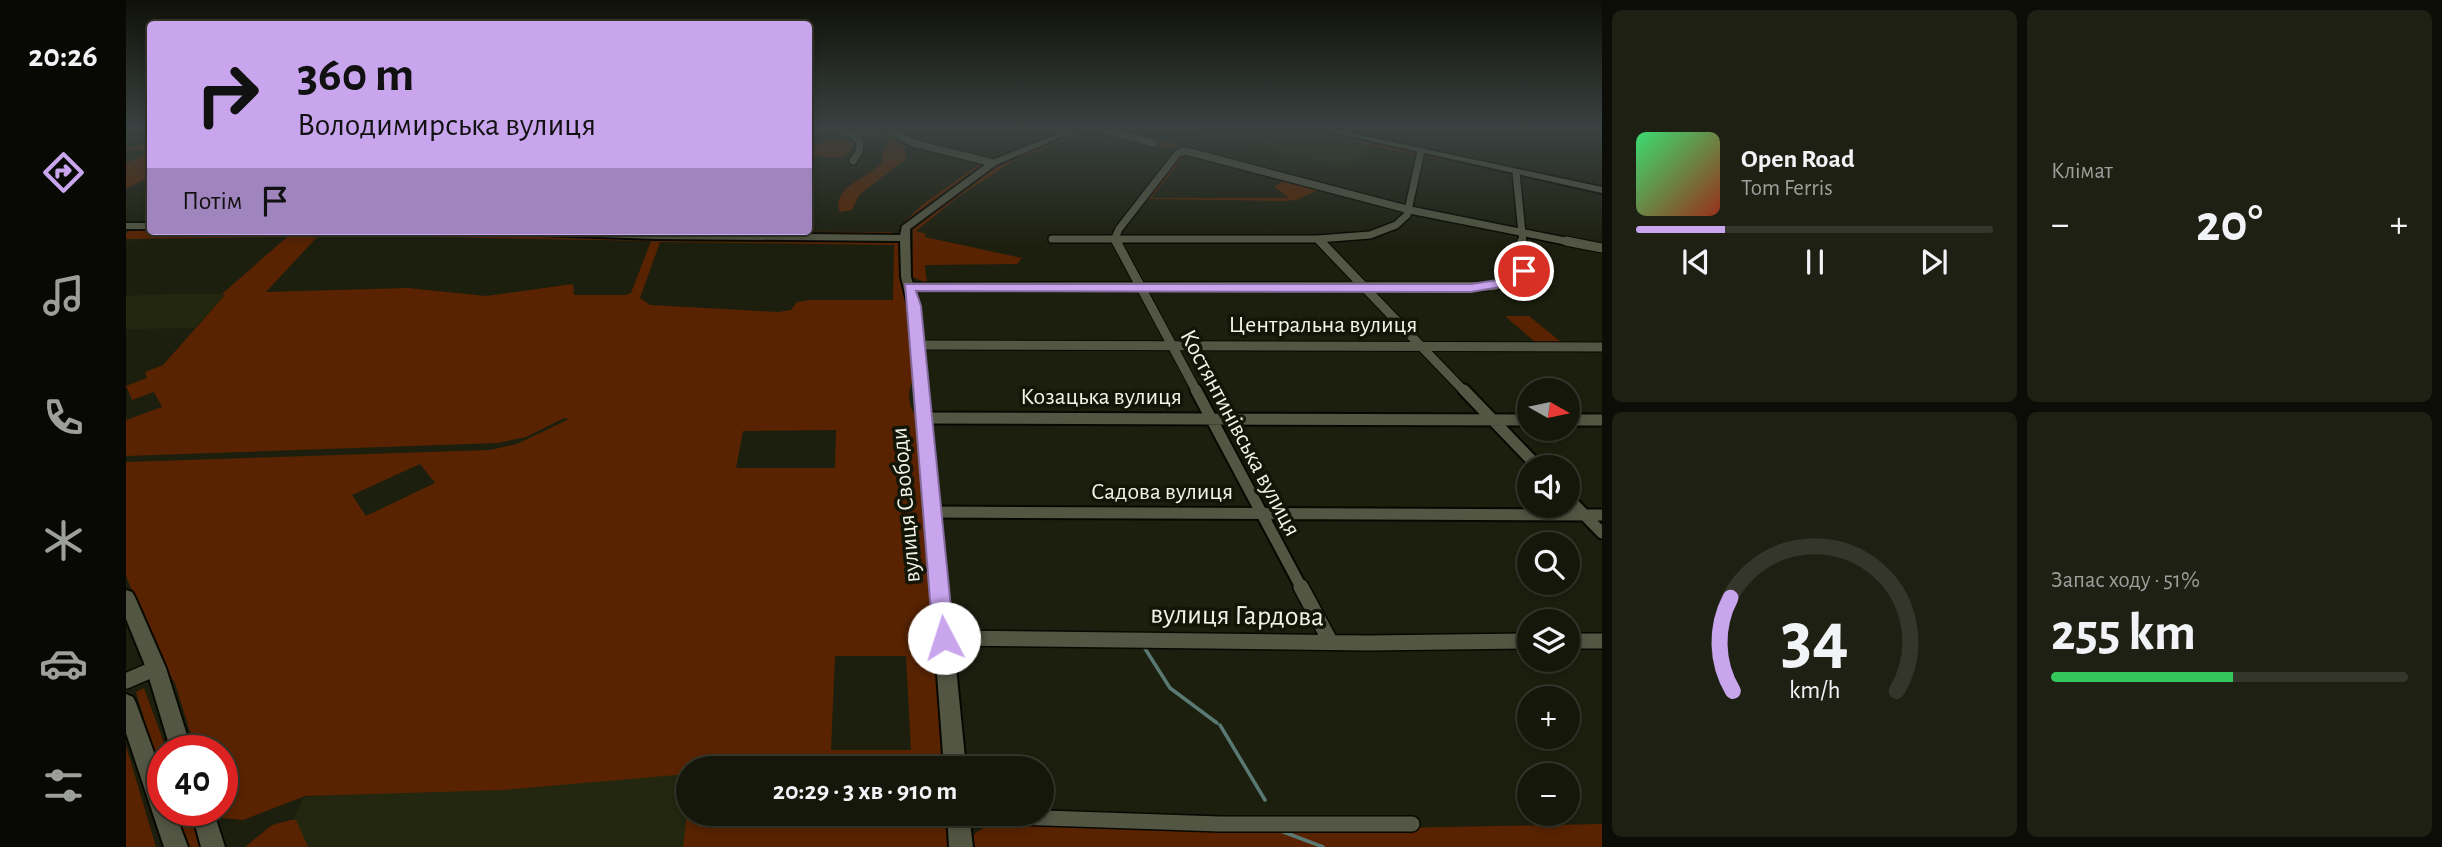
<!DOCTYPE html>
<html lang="uk">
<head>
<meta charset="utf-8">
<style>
	:root { --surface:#15170a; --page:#1e2013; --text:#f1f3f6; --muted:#9d9f9c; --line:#34362b; --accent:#c9a5ee }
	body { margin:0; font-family:"Alegreya Sans",sans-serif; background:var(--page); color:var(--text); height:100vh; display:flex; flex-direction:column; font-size:26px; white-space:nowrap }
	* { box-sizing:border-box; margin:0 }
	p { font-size:23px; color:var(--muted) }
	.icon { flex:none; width:38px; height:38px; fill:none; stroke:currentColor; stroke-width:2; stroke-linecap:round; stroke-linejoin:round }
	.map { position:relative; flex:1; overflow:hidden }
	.drawer { display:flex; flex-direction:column; gap:10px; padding:10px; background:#0c0d06; width:840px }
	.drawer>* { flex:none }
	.guide { position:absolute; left:21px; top:21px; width:665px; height:214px; border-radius:7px; box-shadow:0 4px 10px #0003,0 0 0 2px var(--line); background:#c9a5ee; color:#111; overflow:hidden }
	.needle { width:46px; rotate:99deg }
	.fabs { position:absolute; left:1391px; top:378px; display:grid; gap:14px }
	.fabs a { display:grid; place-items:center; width:63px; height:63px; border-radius:50%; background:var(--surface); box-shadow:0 4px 10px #0003,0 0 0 2px var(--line); font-size:35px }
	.speed { position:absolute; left:21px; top:735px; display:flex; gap:14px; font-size:35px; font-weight:700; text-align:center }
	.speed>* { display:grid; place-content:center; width:91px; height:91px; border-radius:50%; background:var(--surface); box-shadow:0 4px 10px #0003,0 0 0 2px var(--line); line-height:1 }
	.speed .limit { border:10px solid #d22; background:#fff; color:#111 }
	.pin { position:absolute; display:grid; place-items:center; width:60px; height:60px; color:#fff; margin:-30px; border:4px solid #fff; border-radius:50%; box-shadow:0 2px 7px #0007 }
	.me { position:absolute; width:77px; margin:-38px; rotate:355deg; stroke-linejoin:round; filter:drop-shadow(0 0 5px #0008) }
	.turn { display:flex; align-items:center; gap:24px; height:147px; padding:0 35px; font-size:32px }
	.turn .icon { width:91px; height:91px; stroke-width:2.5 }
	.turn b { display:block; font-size:49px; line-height:60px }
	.then { display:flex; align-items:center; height:66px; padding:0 35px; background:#0003; gap:14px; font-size:26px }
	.big { font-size:52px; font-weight:700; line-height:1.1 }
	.drawer .widget { flex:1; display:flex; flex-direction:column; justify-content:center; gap:10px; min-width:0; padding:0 24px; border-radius:10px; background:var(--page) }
	.drawer .dial { align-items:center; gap:0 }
	.dial svg { height:182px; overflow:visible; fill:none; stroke:var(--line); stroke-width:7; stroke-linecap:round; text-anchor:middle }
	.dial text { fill:var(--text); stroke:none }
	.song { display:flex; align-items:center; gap:21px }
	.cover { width:84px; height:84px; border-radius:10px; background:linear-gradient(135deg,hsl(140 70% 55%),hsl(10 70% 35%)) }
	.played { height:7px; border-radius:4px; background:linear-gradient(90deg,var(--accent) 25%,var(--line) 25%) }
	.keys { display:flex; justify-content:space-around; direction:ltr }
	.heat { display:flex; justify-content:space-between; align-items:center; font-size:38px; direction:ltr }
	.charge { height:10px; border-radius:5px; background:linear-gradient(90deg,#34c759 51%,var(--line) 0) }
	.drawer .tiles { flex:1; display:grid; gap:10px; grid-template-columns:repeat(2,1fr) }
	.trip { position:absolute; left:550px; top:756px; width:378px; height:70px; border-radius:35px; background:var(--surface); box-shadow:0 4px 10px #0003,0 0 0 2px var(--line); font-weight:700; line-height:70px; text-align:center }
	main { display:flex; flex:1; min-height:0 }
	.tab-bar { display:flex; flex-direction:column; width:126px; justify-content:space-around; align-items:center; background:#080904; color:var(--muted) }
	.tab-bar .icon { width:49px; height:49px }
	.tab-bar .active { color:var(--accent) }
	.tab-bar b { font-size:32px; color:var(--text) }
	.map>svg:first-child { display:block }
	.built { fill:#24270f }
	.green { fill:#592301; fill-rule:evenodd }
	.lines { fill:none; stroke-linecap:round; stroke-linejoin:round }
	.stream { stroke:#5a7972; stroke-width:3.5 }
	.minor-far3-casing { stroke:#070800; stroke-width:10 }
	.minor-far2-casing { stroke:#070800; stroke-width:11 }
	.minor-far1-casing { stroke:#070800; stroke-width:15 }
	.minor-casing { stroke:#070800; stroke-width:18 }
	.tertiary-casing { stroke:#070800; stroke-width:4 }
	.minor-far3 { stroke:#535643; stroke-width:7 }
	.minor-far2 { stroke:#535643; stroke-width:9 }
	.minor-far1 { stroke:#535643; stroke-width:11 }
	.minor { stroke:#535643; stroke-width:15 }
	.tertiary { fill:#535643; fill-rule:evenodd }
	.route { fill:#c9a5ee; stroke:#836b9b; stroke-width:2 }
	.labels { text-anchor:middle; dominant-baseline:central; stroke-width:7; stroke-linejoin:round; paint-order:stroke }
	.street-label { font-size:24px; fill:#f1f3e8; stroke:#131506 }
	.near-street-label { font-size:28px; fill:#f1f3e8; stroke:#131506 }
</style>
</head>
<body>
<main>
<nav class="tab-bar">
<b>20:26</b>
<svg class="icon active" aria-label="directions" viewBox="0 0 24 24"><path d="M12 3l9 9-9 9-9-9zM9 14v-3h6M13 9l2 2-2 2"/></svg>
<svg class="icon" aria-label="music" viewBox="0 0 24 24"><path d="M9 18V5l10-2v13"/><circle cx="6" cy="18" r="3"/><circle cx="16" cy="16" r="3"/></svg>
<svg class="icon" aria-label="phone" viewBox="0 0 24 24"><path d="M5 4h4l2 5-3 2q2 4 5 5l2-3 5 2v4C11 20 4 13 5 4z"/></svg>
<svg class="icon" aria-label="climate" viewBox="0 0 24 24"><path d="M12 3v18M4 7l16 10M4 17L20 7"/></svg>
<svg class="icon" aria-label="car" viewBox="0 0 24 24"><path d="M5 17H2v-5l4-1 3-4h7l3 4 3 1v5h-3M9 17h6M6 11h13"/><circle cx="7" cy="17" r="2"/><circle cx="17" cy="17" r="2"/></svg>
<svg class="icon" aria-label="filters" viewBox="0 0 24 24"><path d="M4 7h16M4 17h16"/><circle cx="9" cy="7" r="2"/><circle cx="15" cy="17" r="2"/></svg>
</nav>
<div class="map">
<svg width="1476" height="847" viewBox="0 0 1476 847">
	<rect width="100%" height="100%" fill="#1c1f0e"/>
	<path class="built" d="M1070 129H1164L1245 147 1222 168 1072 134Z
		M42 294H87L100 295 68 328 0 329V296Z
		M562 773 561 847H167L160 835 178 797Z"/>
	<path class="green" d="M683 129H759L782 143 776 144 781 158 733 195 726 210 714 212C704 188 743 177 755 164L758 148 765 139 743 137 738 146H733L724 135Z
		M954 129H972L1052 144 1048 149 965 130 889 160 832 197 790 231 800 234 799 237 896 258 891 264 799 265 801 283 786 277 787 227 871 164Z
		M1164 129H1193L1381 173Z
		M1201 129H1215L1476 185V189Z
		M723 140 728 143C718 167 699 153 683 156V146L702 141Z
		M22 143 24 176 0 189V163L18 154 15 150 0 151V148Z
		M1062 152 1066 153 1197 188 1170 200 1158 201 1022 199 1054 155ZM1059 155 1158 180 1148 187 1163 198H1025Z
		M855 163 863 164 763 235 531 231 768 232 796 205Z
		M8 228H24V231H353L774 243 787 382C780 391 783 407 790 416L818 768H562V774L377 790 179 796 117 820 97 818 92 810H96V751H70L49 683 33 657 0 576V462L364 450 391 444 443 419 438 418 400 437 372 443 0 456V420L36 407 28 392 6 400 0 386 21 378 19 372 37 365 99 295 96 294 161 237 0 239V233ZM192 236H240L525 241 505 293 500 295H448L447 284 360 296 282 288 140 292ZM534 242 768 245 767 300H683L671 302 665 310 652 312 524 305 514 298ZM710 430 709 468H610L617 431ZM294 464 309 483 240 516 226 495ZM709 656H780L785 750H705Z
		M1379 316H1403L1435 342H1409Z
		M18 688 41 751H37V781L10 692Z
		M0 746 1 749 30 847H0Z
		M562 807V814H822L824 847H557Z
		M46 810H63L75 847H58Z
		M165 820H170L182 847H119L146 825Z
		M1476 824V847H844L849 833 863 825 1157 830Z"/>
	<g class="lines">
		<path class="stream" d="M1018 647 1044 688 1091 723
			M1094 725 1139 800
			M1155 831 1197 847"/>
		<defs>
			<path id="minor-far3" d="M708 129 726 134 734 142 733 152 727 161
				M761 129 787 143 867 163
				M975 129 1027 143
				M1390 173 1397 243
				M926 239H1192L1244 235 1270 225 1281 215 1295 151
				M1192 239 1196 243
				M991 243 989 238 993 229 1052 153 1060 151 1284 210 1449 243"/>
			<path id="minor-far2" d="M990 241 1071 392
				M1194 241 1339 392
				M1440 241 1476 248
				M783 287 1368 286 1390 279 1399 268 1396 241
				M791 345 1476 347"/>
			<path id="minor-far1" d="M1070 390 1176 589
				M1338 390 1412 467
				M799 418 1404 420
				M1442 420H1476
				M1442 498 1476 533
				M806 512 1476 515"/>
			<path id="minor" d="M1175 587 1204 641
				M818 638 1242 643 1404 641
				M1442 641H1476
				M0 681 30 668
				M832 815 1094 824H1286"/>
			<path id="tertiary" d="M944 129H954L870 165 784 229 785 277 794 306 840 768H818L792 418 782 306 775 277 774 241 530 239 386 234 381 231 774 235 776 226 864 161Z
				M1192 129H1205L1476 187V193Z
				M0 223H24V229H0Z
				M0 590 6 592 9 597 40 668 66 751H45L20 668 0 619Z
				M0 694 7 697 10 703 37 777V810H48L62 847H38L0 733Z
				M65 810H87L99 847H75Z
				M821 814H843L847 847H823Z"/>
		</defs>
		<use href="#minor-far3" class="minor-far3-casing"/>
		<use href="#minor-far2" class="minor-far2-casing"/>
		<use href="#minor-far1" class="minor-far1-casing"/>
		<use href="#minor" class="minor-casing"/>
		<use href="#tertiary" class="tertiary-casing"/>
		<use href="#minor-far3" class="minor-far3"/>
		<use href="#minor-far2" class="minor-far2"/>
		<use href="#minor-far1" class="minor-far1"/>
		<use href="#minor" class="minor"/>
		<use href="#tertiary" class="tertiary"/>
	</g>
	<linearGradient id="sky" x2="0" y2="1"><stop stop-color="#0f1108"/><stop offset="0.52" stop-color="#3a4241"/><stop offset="1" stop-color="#3a4241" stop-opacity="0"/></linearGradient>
	<rect width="1476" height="247" fill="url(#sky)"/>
	<path class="route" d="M1398 268 1405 271 1386 285 1345 292 790 291 795 306 828 638 825 645 818 647 810 645 807 638 779 284H1345L1378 279Z"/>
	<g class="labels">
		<g class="street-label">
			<text x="1197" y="325">Центральна вулиця</text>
			<text x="975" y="397">Козацька вулиця</text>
			<text transform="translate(1114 433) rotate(62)">Костянтинівська вулиця</text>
			<text x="1036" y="492">Садова вулиця</text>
			<text transform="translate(780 505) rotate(-95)">вулиця Свободи</text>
		</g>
		<g class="near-street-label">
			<text transform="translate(1111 616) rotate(1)">вулиця Гардова</text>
		</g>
	</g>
</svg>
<div class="fabs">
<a><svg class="needle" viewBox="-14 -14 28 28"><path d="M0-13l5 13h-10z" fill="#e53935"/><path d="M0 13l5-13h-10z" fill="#9d9f9c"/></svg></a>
<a><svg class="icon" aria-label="sound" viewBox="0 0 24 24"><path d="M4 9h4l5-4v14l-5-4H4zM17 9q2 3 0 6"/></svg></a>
<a><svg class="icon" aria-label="search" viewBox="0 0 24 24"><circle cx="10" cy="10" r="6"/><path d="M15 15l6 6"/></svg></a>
<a><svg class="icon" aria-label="layers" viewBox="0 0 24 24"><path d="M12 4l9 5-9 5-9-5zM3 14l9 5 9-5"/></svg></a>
<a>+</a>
<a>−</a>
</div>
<div class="speed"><div class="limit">40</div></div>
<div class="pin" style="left:1398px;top:271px;background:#d93025"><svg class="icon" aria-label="arrive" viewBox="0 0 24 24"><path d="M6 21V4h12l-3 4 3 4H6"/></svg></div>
<svg class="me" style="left:818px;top:638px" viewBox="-20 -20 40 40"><circle r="19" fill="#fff"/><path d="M0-13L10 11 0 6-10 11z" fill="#c9a5ee"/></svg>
<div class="trip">20:29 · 3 хв · 910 m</div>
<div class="guide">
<div class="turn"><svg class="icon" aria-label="right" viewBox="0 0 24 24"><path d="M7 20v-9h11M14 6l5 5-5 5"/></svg><div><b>360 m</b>Володимирська вулиця</div></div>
<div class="then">Потім<svg class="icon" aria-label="arrive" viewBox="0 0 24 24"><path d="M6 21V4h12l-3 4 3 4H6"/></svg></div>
</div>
</div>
<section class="drawer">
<div class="tiles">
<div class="widget">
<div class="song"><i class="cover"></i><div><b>Open Road</b><p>Tom Ferris</p></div></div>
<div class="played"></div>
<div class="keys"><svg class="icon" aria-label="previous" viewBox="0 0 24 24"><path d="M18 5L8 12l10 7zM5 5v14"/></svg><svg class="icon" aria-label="pause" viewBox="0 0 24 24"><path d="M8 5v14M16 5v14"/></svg><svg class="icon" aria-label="next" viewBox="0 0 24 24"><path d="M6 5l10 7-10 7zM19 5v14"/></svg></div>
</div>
<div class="widget"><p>Клімат</p>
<div class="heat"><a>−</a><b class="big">20°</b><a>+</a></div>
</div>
<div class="widget dial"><svg viewBox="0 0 100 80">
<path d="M14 69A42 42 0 1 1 86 69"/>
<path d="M14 69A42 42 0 0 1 13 28" stroke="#c9a5ee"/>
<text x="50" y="56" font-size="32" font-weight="700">34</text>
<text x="50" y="72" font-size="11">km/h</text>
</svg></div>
<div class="widget"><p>Запас ходу · 51%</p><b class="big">255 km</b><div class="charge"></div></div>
</div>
</section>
</main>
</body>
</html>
